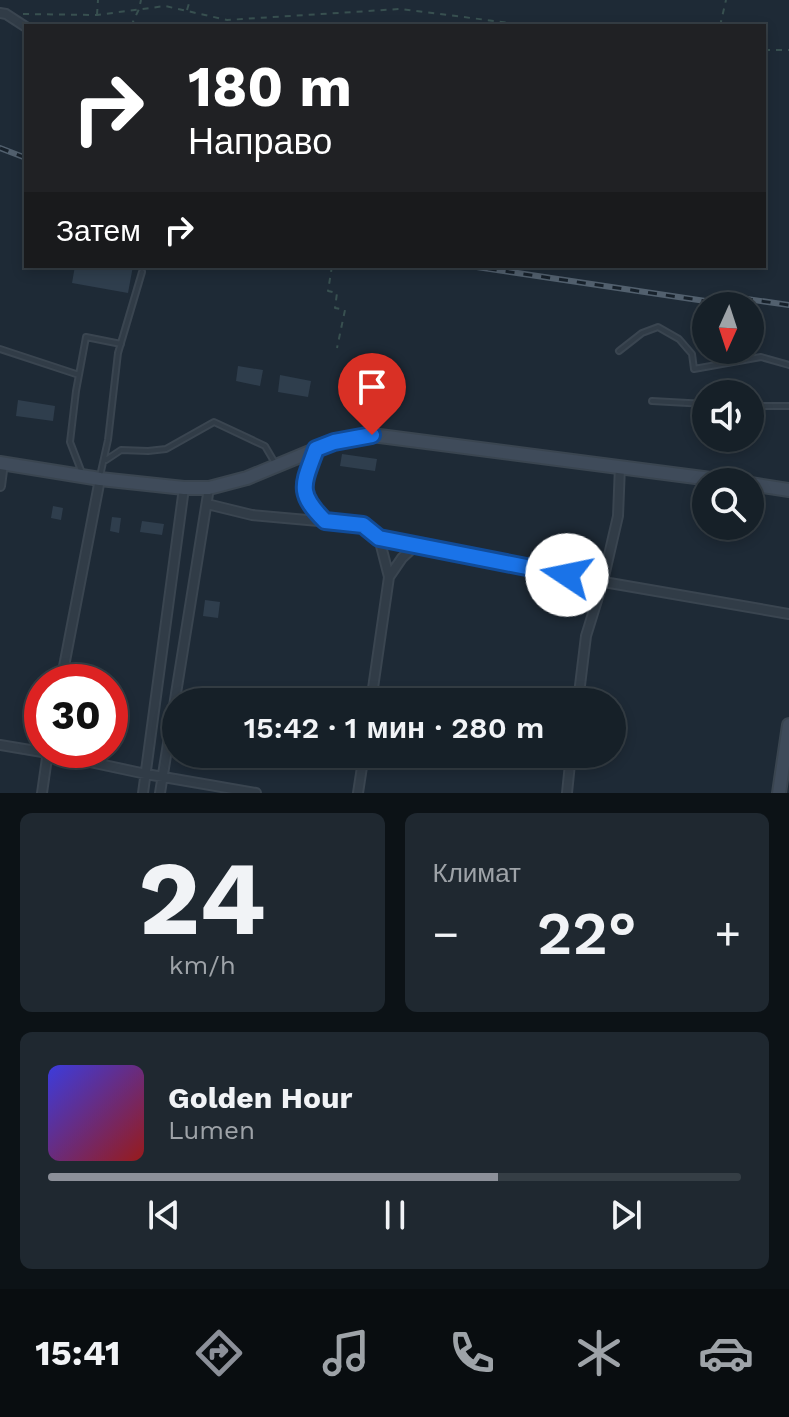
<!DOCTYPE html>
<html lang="ru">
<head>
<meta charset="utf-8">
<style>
	:root { --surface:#162028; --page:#1f2830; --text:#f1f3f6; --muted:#9ea3a8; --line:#353e45; --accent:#8c9099 }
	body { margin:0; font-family:"Work Sans",sans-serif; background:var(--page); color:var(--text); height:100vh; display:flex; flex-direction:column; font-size:30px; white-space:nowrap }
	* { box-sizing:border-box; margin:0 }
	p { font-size:26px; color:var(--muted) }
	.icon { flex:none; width:44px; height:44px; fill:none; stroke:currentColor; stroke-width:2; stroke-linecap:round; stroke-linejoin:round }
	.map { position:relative; height:793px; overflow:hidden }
	.panel { display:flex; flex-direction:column; gap:20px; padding:20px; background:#0c1216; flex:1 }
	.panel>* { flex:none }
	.guide { position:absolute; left:24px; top:24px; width:742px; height:244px; border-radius:0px; box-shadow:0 4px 12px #0003,0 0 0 2px var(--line); background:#202124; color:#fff; overflow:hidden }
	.needle { width:52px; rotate:183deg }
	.fabs { position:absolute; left:692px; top:292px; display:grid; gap:16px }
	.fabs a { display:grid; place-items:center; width:72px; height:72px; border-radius:50%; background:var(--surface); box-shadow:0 4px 12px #0003,0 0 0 2px var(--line); font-size:40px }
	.speed { position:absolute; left:24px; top:664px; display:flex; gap:16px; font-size:40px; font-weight:700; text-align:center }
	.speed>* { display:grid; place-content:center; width:104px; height:104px; border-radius:50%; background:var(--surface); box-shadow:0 4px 12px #0003,0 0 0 2px var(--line); line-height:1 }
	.speed .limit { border:12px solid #d22; background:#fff; color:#111 }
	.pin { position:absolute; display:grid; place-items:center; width:68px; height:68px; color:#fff; margin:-82px -34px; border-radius:50% 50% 50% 0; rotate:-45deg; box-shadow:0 0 8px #0007 }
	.pin .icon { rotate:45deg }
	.me { position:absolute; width:88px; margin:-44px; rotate:281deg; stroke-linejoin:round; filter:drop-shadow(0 0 6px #0008) }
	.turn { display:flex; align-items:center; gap:28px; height:168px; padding:0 32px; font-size:36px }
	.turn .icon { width:104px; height:104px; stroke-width:2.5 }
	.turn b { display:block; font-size:56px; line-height:68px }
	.then { display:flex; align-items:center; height:76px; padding:0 32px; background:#0003; gap:16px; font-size:30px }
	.big { font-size:60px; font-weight:600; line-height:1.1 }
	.panel .card { flex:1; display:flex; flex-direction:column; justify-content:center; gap:12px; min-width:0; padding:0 28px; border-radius:12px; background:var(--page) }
	.panel .dial { align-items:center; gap:0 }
	.dial b { font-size:104px; line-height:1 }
	.song { display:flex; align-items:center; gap:24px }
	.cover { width:96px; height:96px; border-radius:12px; background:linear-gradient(135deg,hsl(240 70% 55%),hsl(0 70% 35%)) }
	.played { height:8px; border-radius:4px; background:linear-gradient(90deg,var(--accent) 65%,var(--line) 65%) }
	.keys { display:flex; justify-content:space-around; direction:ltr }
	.heat { display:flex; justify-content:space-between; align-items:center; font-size:44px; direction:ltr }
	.panel .tiles { flex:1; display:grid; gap:20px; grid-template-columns:1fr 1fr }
	.card:last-child { grid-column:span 2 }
	.trip { position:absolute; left:162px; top:688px; width:464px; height:80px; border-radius:40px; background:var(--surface); box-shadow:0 4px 12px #0003,0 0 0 2px var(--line); font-weight:600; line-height:80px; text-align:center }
	.tabs { display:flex; height:128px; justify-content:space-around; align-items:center; background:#090d10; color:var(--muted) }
	.tabs .icon { width:56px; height:56px }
	.tabs .current { color:var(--accent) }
	.tabs b { font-size:36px; color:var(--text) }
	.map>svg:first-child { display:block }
	.building { fill:#2f3e4d }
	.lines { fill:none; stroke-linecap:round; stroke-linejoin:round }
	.lane-casing { stroke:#3a4550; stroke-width:8 }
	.street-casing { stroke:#3a4550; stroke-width:12 }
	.secondary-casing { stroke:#3a4550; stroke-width:16 }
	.path { stroke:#385050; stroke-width:2; stroke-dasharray:6 6; stroke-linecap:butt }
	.lane { stroke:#313c47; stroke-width:4 }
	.street { stroke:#313c47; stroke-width:8 }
	.secondary { stroke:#3f4b5a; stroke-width:12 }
	.rail-casing { stroke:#52606e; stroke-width:6 }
	.rail { stroke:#17212b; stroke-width:3; stroke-dasharray:9; stroke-linecap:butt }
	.route-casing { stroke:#114b97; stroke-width:20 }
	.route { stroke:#1a73e8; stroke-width:14 }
</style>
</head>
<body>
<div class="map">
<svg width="789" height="793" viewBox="0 0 789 793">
	<rect width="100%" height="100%" fill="#1e2a36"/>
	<path class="building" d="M75 266H133L128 293 72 283Z
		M238 366 263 370 260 386 236 381Z
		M368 367 386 370 383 384 365 380Z
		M280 375 311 381 308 397 278 392Z
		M18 400 55 406 53 421 16 416Z
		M342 454 377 459 375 471 340 466Z
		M53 506 63 508 61 520 51 518Z
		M112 517 121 518 119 533 110 531Z
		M142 521 164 524 162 535 140 532Z
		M205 600 220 602 218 618 203 616Z"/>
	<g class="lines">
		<defs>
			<path id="lane" d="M0 349 79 375
				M619 351 642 333 658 327 679 339 692 354 694 369 761 357 789 365
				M652 401 706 404
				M750 406H789
				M315 453C303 484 298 494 323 520
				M106 460 121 450 148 451 166 449 214 422 265 446 275 463
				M82 473 70 442 76 391 86 337 121 344
				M100 476 108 440 118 353 142 272"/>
			<path id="street" d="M0 13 6 14 26 27
				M0 486 3 463
				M207 504 252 515 363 525 379 538 598 581 789 614
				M389 577 402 558 416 545
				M61 682 100 479
				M371 702 389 577 379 538
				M578 702 586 636 603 581 618 516 620 466
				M0 745 48 753 146 774 256 793
				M42 793 48 751
				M143 793 184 488
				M160 793 209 488
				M358 793 364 754
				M567 793 571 754"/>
			<path id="secondary" d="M0 463 100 479 184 488H209L247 478 334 442 372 435 734 482
				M750 484 789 490
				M779 793 789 725"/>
		</defs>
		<use href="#lane" class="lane-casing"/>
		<use href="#street" class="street-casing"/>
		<use href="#secondary" class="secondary-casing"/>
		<path class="path" d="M187 10 190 0
			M23 14 97 15 165 6 227 20 400 9 534 26
			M97 15 98 0
			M131 26 139 9 141 0
			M720 26 726 0
			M764 50H789
			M332 266 328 291 337 293 335 308 345 310 337 348"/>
		<use href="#lane" class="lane"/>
		<use href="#street" class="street"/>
		<use href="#secondary" class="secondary"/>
		<defs>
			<path id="rail" d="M0 148 26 158
				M470 266 739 306
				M726 296 789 305"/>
		</defs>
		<use href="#rail" class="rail-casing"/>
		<use href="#rail" class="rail"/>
	</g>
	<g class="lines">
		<defs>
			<path id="route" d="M372 435 334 442 316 449C303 485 296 492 325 521L363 525 379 538 567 575"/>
		</defs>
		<use href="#route" class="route-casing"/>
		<use href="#route" class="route"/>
	</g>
</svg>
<div class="fabs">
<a><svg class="needle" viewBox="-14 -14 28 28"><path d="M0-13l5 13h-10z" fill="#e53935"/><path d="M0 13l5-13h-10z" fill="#9ea3a8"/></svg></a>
<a><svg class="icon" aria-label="sound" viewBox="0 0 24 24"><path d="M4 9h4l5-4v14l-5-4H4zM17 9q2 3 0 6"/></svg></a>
<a><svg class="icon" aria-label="search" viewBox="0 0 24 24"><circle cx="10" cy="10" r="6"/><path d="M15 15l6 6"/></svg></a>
</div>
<div class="speed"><div class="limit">30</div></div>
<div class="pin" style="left:372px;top:435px;background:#d93025"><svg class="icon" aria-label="arrive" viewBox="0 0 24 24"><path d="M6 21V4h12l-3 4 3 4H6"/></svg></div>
<svg class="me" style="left:567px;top:575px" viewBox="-20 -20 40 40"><circle r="19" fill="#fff"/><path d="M0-13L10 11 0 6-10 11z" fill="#1a73e8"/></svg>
<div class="trip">15:42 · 1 мин · 280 m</div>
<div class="guide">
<div class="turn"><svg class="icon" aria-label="right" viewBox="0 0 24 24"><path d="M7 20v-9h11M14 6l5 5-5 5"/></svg><div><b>180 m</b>Направо</div></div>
<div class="then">Затем<svg class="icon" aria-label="right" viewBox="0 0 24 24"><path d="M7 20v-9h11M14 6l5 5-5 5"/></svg></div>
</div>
</div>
<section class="panel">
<div class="tiles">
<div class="card dial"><b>24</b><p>km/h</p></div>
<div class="card"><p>Климат</p>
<div class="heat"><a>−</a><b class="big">22°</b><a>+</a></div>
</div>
<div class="card">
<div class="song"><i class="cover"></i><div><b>Golden Hour</b><p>Lumen</p></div></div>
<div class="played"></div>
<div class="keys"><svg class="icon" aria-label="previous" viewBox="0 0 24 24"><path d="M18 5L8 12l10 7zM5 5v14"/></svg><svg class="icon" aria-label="pause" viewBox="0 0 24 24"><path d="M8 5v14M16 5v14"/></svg><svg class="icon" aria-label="next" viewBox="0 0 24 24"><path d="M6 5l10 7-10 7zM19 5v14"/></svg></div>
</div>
</div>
</section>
<nav class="tabs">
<b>15:41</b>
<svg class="icon current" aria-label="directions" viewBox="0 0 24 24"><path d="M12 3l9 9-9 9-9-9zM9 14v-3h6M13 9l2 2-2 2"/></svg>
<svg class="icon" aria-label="music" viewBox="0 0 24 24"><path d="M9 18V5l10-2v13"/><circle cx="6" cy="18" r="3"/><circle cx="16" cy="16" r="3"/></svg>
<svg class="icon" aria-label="phone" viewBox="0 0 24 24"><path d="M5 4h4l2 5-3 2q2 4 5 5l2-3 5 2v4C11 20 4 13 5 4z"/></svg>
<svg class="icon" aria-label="climate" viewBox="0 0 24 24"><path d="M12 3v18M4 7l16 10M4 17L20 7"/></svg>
<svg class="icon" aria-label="car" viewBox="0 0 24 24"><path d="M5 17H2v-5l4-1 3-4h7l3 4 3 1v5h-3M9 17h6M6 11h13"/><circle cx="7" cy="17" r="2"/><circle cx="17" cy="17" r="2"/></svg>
</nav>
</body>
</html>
